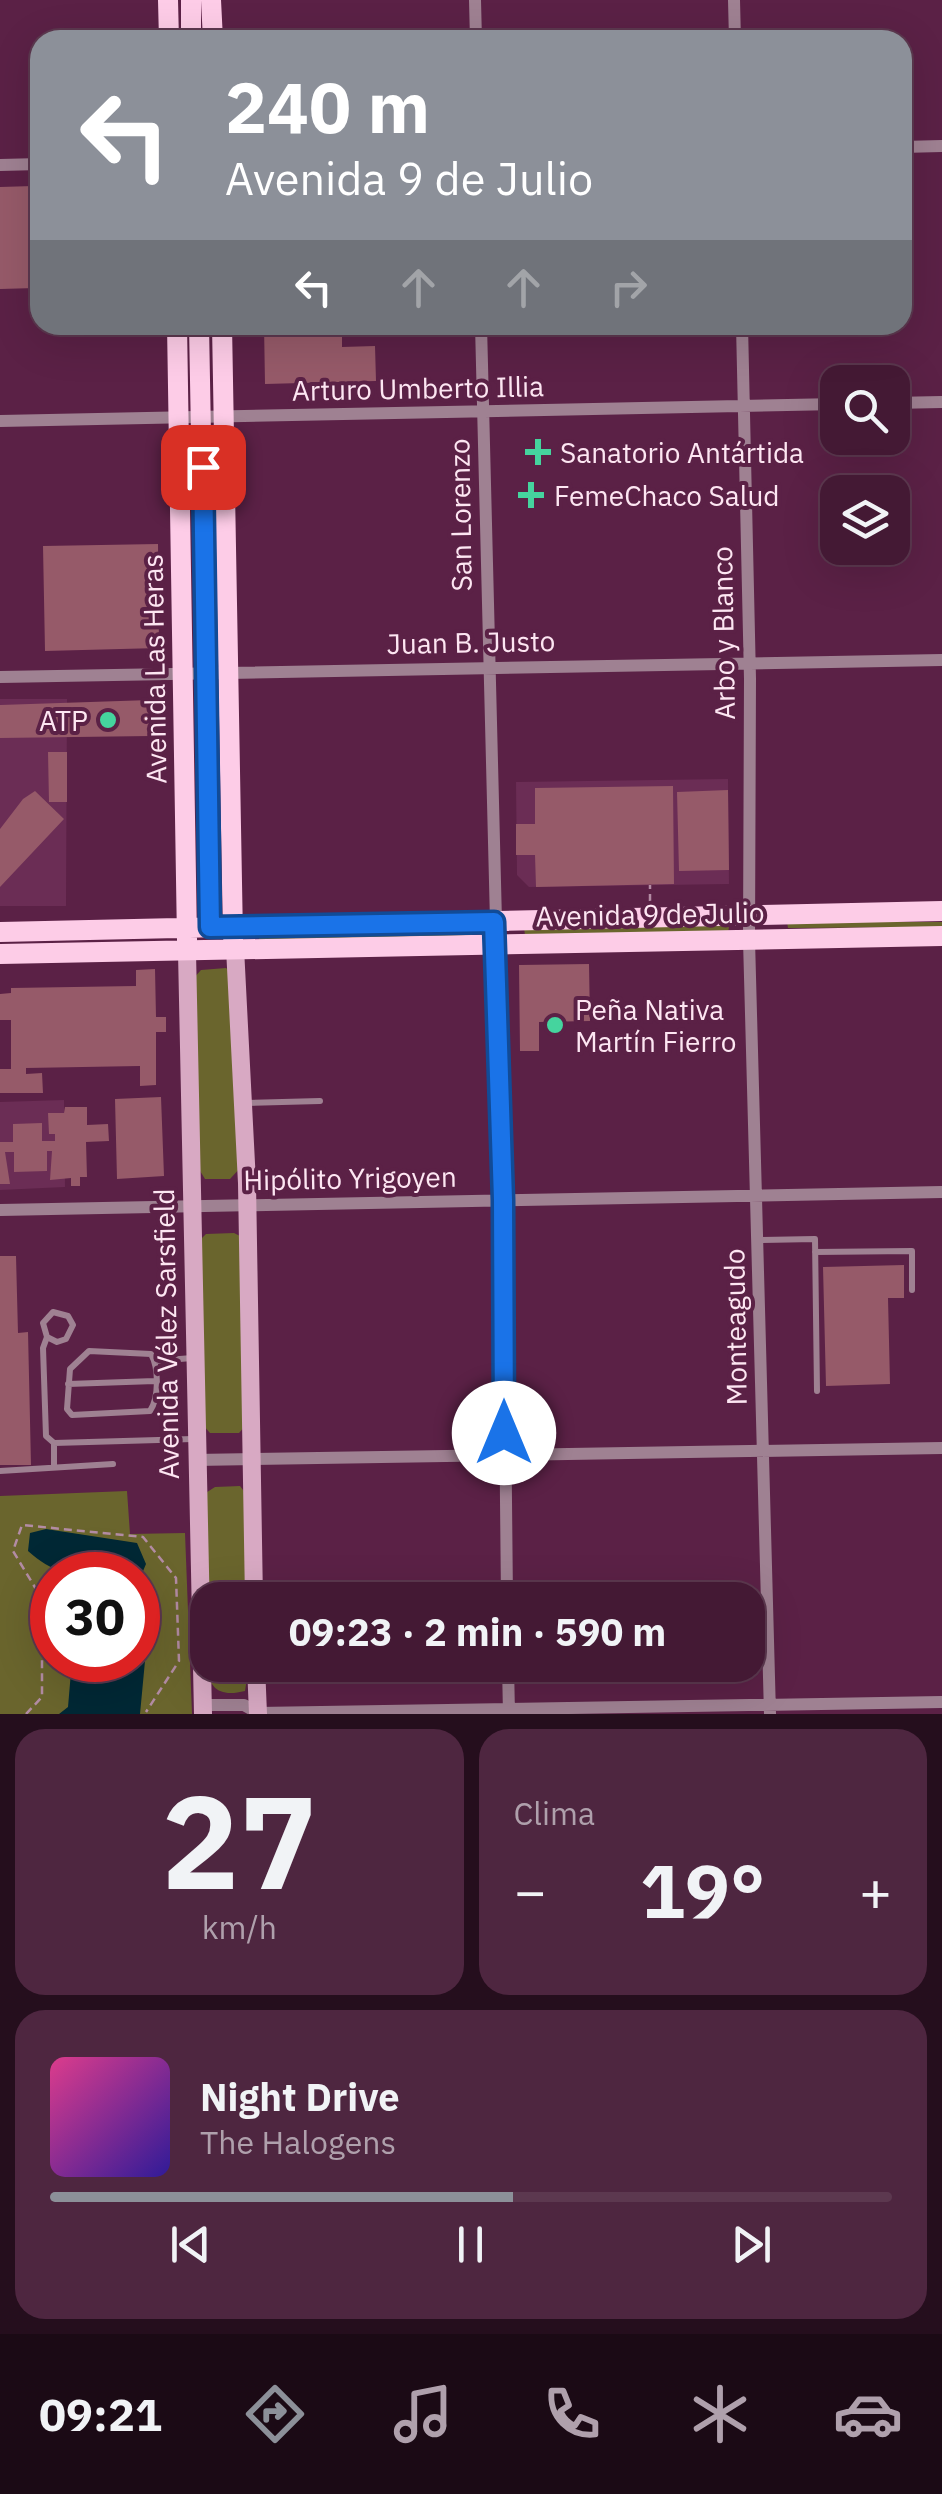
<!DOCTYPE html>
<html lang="es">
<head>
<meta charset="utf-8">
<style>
	:root { --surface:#441934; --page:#4e2640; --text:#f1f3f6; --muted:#afa0ac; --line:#5c384f; --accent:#8c9099 }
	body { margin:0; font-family:"IBM Plex Sans",sans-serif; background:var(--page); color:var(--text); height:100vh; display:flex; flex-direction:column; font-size:38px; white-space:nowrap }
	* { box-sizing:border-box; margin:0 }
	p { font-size:32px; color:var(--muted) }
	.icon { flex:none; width:55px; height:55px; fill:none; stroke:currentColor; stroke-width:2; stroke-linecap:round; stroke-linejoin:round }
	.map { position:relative; height:1714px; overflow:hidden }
	.panel { display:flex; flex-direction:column; gap:15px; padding:15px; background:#250e1d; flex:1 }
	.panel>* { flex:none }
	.top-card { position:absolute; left:30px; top:30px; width:882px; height:305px; border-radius:30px; box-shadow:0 10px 40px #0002,0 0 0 2px var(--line); background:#8c9099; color:#fff; overflow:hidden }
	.buttons { position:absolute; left:820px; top:365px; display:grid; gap:20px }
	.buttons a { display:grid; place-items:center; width:90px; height:90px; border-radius:20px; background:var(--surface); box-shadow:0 10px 40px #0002,0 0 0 2px var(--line); font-size:50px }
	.speed { position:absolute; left:30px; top:1552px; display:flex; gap:20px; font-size:50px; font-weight:700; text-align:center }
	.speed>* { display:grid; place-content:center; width:130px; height:130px; border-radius:50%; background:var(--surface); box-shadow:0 10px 40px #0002,0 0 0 2px var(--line); line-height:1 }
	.speed .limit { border:15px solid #d22; background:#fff; color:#111 }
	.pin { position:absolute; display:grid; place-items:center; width:85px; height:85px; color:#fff; margin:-42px; border-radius:20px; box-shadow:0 5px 15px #0006 }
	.me { position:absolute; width:110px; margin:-55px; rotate:0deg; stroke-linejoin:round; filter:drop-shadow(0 0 8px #0008) }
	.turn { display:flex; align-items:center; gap:35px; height:210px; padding:0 30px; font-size:45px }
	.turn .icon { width:130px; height:130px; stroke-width:2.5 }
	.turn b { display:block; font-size:70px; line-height:85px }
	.lanes { display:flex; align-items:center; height:95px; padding:0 30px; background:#0003; justify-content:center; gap:50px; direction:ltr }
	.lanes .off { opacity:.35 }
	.big { font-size:75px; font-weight:700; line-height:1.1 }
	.panel .card { flex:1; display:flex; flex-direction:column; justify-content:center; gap:15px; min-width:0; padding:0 35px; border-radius:30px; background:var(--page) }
	.panel .dial { align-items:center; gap:0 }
	.dial b { font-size:130px; line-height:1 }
	.song { display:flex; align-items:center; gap:30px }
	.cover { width:120px; height:120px; border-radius:15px; background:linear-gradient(135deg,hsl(330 70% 55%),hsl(250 70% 35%)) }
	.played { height:10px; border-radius:5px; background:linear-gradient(90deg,var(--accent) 55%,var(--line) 55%) }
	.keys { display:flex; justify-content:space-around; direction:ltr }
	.heat { display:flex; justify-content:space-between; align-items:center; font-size:55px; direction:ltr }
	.panel .tiles { flex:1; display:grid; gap:15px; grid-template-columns:1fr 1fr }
	.card:last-child { grid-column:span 2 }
	.trip { position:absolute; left:190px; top:1582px; width:575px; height:100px; border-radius:30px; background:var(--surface); box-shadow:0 10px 40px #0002,0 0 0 2px var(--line); font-weight:700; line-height:100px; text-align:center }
	.tabs { display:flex; height:160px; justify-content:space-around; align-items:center; background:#1b0a15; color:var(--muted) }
	.tabs .icon { width:70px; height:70px }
	.tabs .on { color:var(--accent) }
	.tabs b { font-size:45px; color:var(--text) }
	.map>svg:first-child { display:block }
	.built { fill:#6b2d55 }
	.green { fill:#6a652d; fill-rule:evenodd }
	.water { fill:#002835 }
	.building { fill:#965a69 }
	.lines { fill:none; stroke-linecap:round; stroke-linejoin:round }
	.path { stroke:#b38ca4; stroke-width:2.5; stroke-dasharray:8 5; stroke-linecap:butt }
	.service { stroke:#9f8192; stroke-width:6 }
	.minor { stroke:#9f8192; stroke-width:12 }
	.secondary { stroke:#d8a9c3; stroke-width:18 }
	.primary { stroke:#fdcce7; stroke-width:20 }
	.route-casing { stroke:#114b97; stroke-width:25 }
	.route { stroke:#1a73e8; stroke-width:18 }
	.poi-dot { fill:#45d49e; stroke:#5b2146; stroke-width:4 }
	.labels { text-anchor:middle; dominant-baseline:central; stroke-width:8; stroke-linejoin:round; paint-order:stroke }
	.street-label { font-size:28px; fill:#fde6f2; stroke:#5b2146 }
	.poi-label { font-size:28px; fill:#fde6f2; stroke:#5b2146; text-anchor:start }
</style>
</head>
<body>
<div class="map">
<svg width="942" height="1714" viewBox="0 0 942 1714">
	<rect width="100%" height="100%" fill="#5b2146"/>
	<path class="built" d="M0 699H67L66 906H0Z
		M728 779 729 884 529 887 517 875 516 782Z
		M64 1100 65 1187 0 1190V1102Z"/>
	<path class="green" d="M208 434H219L220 653H209Z
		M787 922H942V927L788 928Z
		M729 926 728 934 525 935 524 928Z
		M473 928 472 937 259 940V934Z
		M226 968 236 977 241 1167 230 1179H205L197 1166 192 980 201 970Z
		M234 1233 242 1237 246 1425 239 1433H210L203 1425 198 1242 206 1234Z
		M240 1486 246 1494 248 1600H208L204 1494 215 1487Z
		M127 1491 130 1534 185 1533 192 1714H0V1496ZM52 1575H138V1660H52Z
		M208 1665H249L245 1691C221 1697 208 1690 208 1665Z"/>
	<path class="water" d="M46 1529 137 1543 146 1564 138 1583V1575C91 1575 65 1584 28 1551L30 1533Z
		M138 1614 145 1661 140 1714H59L68 1707 72 1660H138Z"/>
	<path class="building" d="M33 186 36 288 0 289V187Z
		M264 325H342V347L375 346 376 381 265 384Z
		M158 544 159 648 45 651 43 546Z
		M150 700 151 736 0 738V705Z
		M48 752H67V802H49Z
		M673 786 674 884 536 887 535 855H516V824H535V788Z
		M728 790 729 870 679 871 677 792Z
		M35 791 64 819 0 887V829L23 799Z
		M589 964 590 1021 539 1022V1051H520L519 965Z
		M155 969 156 1017H166V1032H156V1085L140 1086V1066L26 1068V1074L42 1073 43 1093H0V1069H11V1020H0V994L11 993V988L136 986V970Z
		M161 1097 164 1176 117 1179 115 1099Z
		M65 1107H87V1125L108 1124 109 1141 86 1142 87 1177H80V1186H71V1178L50 1180 52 1151H47V1171L14 1172V1152H5L10 1184H0V1142H13V1124L42 1123V1141H55V1134H49L48 1113H64Z
		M0 1256H16L18 1333 28 1332 31 1465H0Z
		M904 1265V1298H888L890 1384 826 1386 823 1267Z"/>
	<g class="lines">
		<path class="path" d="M650 902V885
			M26 1714 42 1697V1599L13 1551 22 1525 143 1537 176 1578 179 1661 146 1712"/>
		<path class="service" d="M245 1103 320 1101
			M759 1240 815 1239 817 1391
			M815 1252 912 1251V1290
			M47 1337 57 1342 66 1339 73 1325 68 1316 53 1312 43 1323 47 1337 43 1348 46 1436 54 1443 193 1439
			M89 1351 151 1354C159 1368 159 1398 150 1411L72 1415 67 1409 70 1369Z
			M155 1361 192 1358
			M68 1384 155 1381
			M54 1443V1467
			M0 1471 113 1464"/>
		<path class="minor" d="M475 0 476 40
			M734 0 735 40
			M902 147 942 146
			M0 165 40 164
			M481 325 503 1200 507 1600
			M742 325 750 679 749 940 770 1714
			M892 403 942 402
			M0 421 838 404
			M0 677 942 660
			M0 1210 942 1192
			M195 1460 942 1448
			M508 1665 509 1714
			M202 1705H244L258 1713 942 1702"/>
		<path class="secondary" d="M235 948 247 1183 254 1600
			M187 952 203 1714
			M256 1665 258 1714"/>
		<path class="primary" d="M168 0 169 40
			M191 0V40
			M211 0 213 40
			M177 325 187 940
			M199 325 210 927
			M222 325 233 938
			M0 932 942 911
			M0 954 942 936"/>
	</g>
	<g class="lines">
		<defs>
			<path id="route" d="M203 467 210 927 494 922 503 1200 504 1433"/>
		</defs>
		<use href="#route" class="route-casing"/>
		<use href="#route" class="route"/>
	</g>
	<g class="poi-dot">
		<path d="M533 437h10v10h10v10h-10v10h-10v-10h-10v-10h10z"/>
		<path d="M526 480h10v10h10v10h-10v10h-10v-10h-10v-10h10z"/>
		<circle cx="108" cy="720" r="10"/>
		<circle cx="555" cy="1025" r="10"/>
	</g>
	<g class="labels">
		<g class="street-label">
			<text transform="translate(418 388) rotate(-1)">Arturo Umberto Illia</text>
			<text transform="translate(460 515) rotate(-91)">San Lorenzo</text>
			<text transform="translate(723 633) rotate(-91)">Arbo y Blanco</text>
			<text transform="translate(471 642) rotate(-1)">Juan B. Justo</text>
			<text transform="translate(154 669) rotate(-91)">Avenida Las Heras</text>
			<text transform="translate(650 914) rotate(-1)">Avenida 9 de Julio</text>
			<text transform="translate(350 1178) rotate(-1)">Hipólito Yrigoyen</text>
			<text transform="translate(735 1327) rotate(-91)">Monteagudo</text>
			<text transform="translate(166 1334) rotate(-91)">Avenida Vélez Sarsfield</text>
		</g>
		<g class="poi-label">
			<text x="560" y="452">Sanatorio Antártida</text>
			<text x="554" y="495">FemeChaco Salud</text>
			<text x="88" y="720" text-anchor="end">ATP</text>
			<text x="575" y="1009">Peña Nativa<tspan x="575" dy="32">Martín Fierro</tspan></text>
		</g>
	</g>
</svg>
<div class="buttons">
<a><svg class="icon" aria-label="search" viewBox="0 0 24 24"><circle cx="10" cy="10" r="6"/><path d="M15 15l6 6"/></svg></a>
<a><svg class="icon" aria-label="layers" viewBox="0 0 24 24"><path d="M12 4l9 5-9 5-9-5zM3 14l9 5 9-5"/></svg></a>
</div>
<div class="speed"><div class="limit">30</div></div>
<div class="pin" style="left:203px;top:467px;background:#d93025"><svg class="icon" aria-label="arrive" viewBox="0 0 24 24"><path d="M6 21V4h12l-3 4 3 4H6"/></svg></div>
<svg class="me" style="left:504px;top:1433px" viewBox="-20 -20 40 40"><circle r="19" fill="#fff"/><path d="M0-13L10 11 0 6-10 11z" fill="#1a73e8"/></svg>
<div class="trip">09:23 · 2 min · 590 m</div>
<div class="top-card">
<div class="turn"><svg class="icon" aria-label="left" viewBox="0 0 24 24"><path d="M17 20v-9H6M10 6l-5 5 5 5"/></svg><div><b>240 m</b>Avenida 9 de Julio</div></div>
<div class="lanes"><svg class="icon" aria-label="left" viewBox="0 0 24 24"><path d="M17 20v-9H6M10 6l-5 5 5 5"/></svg><svg class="icon off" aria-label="ahead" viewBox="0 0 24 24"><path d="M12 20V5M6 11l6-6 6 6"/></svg><svg class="icon off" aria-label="ahead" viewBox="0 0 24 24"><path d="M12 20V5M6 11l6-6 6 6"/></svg><svg class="icon off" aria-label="right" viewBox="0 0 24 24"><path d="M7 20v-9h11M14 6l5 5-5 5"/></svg></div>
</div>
</div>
<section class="panel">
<div class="tiles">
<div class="card dial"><b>27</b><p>km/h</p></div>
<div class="card"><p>Clima</p>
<div class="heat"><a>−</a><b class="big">19°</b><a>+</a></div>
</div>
<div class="card">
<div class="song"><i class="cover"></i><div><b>Night Drive</b><p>The Halogens</p></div></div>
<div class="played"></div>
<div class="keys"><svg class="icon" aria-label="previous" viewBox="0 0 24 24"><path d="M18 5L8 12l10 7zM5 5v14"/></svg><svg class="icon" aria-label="pause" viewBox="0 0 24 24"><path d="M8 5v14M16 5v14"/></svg><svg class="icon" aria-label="next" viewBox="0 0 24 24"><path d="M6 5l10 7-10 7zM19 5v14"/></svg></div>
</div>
</div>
</section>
<nav class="tabs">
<b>09:21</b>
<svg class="icon on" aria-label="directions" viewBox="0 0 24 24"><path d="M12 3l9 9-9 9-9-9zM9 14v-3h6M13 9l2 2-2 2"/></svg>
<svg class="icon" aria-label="music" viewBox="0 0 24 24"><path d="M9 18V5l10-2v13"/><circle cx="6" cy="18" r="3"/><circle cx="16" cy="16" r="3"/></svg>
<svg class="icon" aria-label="phone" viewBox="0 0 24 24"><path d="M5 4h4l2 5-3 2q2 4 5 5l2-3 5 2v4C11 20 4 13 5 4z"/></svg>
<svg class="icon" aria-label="climate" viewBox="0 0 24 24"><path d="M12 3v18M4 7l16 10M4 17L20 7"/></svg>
<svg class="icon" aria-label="car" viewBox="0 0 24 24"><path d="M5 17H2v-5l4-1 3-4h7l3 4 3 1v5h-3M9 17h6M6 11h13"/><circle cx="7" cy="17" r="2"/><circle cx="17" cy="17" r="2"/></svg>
</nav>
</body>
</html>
